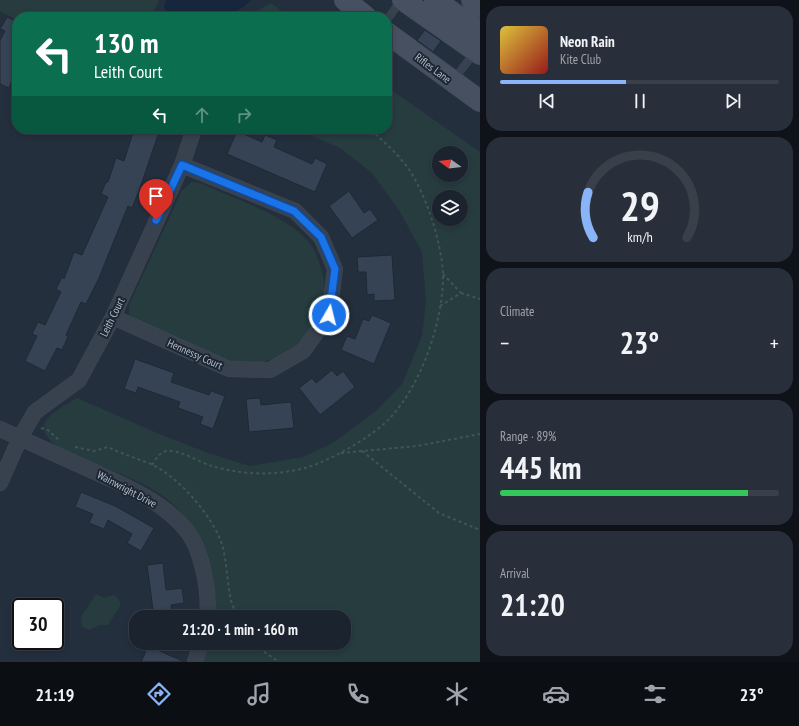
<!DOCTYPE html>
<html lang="en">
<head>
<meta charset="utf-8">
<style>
	:root { --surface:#1b232e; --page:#282f3a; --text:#f1f3f6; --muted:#a0a4aa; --line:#39404a; --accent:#8ab4f8 }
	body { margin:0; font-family:"PT Sans Narrow",sans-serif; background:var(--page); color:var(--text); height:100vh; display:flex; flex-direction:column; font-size:15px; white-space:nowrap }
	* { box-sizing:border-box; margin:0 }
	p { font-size:13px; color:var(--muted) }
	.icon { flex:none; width:22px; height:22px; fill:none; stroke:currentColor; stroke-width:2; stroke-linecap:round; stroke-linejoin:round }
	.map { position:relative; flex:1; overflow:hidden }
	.side { display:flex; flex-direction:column; gap:6px; padding:6px; background:#0f1319; width:319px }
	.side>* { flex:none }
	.guide { position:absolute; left:12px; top:12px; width:380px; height:122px; border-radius:16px; box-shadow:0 2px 6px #0003,0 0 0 1px var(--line); background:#0b6e4f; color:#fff; overflow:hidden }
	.needle { width:26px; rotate:285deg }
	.fabs { position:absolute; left:432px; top:146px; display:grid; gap:8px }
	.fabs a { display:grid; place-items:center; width:36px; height:36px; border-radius:50%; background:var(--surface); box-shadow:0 2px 6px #0003,0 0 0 1px var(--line); font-size:20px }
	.speed { position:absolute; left:12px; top:598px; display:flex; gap:8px; font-size:20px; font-weight:700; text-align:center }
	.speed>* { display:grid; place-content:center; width:52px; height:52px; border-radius:50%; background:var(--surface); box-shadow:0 2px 6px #0003,0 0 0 1px var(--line); line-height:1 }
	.speed .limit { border:2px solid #111; border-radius:6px; background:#fff; color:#111 }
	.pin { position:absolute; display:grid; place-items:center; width:34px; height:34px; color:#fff; margin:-41px -17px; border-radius:50% 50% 50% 0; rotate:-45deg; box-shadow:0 0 4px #0007 }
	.pin .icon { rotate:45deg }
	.me { position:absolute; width:44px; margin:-22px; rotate:8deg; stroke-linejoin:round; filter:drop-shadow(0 0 3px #0008) }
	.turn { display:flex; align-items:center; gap:14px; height:84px; padding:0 16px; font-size:18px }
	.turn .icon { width:52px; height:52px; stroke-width:2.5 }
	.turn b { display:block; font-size:28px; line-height:34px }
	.lanes { display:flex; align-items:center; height:38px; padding:0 16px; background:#0003; justify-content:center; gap:20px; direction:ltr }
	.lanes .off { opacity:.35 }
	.big { font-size:30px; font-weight:700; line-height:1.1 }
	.side .tile { flex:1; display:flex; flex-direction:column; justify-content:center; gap:6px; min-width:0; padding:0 14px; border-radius:16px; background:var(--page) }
	.side .dial { align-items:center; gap:0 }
	.dial svg { height:104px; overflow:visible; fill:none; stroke:var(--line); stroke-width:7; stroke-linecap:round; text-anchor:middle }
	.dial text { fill:var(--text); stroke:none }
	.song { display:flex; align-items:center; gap:12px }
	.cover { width:48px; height:48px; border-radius:6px; background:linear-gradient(135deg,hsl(50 70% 55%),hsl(0 70% 35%)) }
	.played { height:4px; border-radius:2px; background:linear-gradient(90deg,var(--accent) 45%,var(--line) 45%) }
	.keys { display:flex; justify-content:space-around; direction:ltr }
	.heat { display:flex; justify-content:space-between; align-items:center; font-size:22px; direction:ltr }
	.charge { height:6px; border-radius:3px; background:linear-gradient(90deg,#34c759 89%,var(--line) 0) }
	.trip { position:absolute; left:129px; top:610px; width:222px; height:40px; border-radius:16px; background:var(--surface); box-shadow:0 2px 6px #0003,0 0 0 1px var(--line); font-weight:700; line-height:40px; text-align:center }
	.menu { display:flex; height:64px; justify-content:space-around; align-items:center; background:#0b0e12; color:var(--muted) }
	.menu .icon { width:28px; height:28px }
	.menu .active { color:var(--accent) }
	.menu b { font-size:18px; color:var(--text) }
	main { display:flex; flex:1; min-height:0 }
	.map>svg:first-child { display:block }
	.green { fill:#263c3f; fill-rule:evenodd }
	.water { fill:#17263c }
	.building { fill:#364354; stroke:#1f2835 }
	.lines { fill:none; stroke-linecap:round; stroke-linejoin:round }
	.lane-casing { stroke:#414a57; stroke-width:8 }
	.street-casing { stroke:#414a57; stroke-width:16 }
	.secondary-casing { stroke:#414a57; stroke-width:22 }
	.path { stroke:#3f5557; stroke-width:2; stroke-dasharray:3 3; stroke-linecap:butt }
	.lane { stroke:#38414e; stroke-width:7 }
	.street { stroke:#38414e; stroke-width:15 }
	.secondary { stroke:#465061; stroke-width:21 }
	.route-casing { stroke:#114b97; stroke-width:10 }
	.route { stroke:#1a73e8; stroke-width:7 }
	.labels { text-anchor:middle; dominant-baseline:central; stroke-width:4; stroke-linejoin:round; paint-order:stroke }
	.street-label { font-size:11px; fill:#b4bcc9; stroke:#1d2633 }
</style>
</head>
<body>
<main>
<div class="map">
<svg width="480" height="662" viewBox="0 0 480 662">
	<rect width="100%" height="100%" fill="#242f3e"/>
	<path class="green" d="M0 0H159L151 17H17V20L0 11Z
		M271 3 290 17H244L247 16Z
		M387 87 480 152V662H203L209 643H344V617H215C219 572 199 520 160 494 139 480 114 472 91 462 70 453 52 451 43 428 47 413 64 406 77 398L157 433 208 453 250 466 303 457 333 443 376 411 402 384 422 336 426 302 422 252 400 212 372 173 340 148 295 129H387ZM439 153H461V175H439ZM439 197H461V219H439Z
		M192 182 200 183C230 197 288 216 308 241 315 249 318 259 321 268 339 329 283 374 225 362 216 360 206 353 198 349 175 339 152 328 129 318V305L182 190Z
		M96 594 104 598 114 595 120 601V606L108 625H100L89 630 82 627 81 617Z"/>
	<path class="water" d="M166 0H251C231 23 195 17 168 17L164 7Z"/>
	<path class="building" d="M7 17 17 22V83L12 80 9 88 0 84V40L5 31 0 29Z
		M425 30 441 41 433 52 417 40Z
		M134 129H160L139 191 132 208 128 206 99 278 86 304 81 302 66 335 68 337 62 350 57 348 45 371 25 361 37 336 32 334 38 322 45 325 61 292 56 289 62 277 64 279 74 252 82 255 108 197 101 194 106 182H108L116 158 124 161Z
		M237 131 262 142 265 135 277 140 274 147 312 164 315 158 327 164 315 192 227 154Z
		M349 191 364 213 370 209 378 220 352 238 329 206Z
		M392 255 395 300 374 301V294L367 295 366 272H358L357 257Z
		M372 315 391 323 374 364 341 350 347 336 355 339 363 319 369 321Z
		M135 359 174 373 171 382 209 395 211 391 225 396 213 429 200 424 203 417 178 408 180 402 138 387 136 393 124 389Z
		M332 370 337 376 343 371 355 387 320 415 299 388 312 378 316 383Z
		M260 398 261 405 291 402 294 428 249 432 246 399Z
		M81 492 115 506 154 528 141 551 127 543 132 534 108 520 104 529 89 523 93 514 75 507Z
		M163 563 166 590 182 588 184 603 171 605 172 617H154L147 565Z
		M148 646 185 662H141Z"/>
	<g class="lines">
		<defs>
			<path id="lane" d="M387 20 401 0
				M454 79 475 52"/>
			<path id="street" d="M113 317 229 369 270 370 303 351 329 315 335 269 321 237 295 211 182 165
				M0 429C29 442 57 455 86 468 121 484 161 499 186 530 202 549 210 593 207 617
				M0 483 20 438 35 412 79 380 113 317 182 165 194 129
				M195 662 201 643"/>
			<path id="secondary" d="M345 0 366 17
				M403 0 480 54
				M435 0 480 32
				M472 0 480 7
				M387 33 480 101"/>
		</defs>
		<use href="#lane" class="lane-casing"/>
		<use href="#street" class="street-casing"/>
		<use href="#secondary" class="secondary-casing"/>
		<path class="path" d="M461 293 480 299
			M440 306 461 293 443 274
			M41 428 48 430 60 441
			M75 447 94 451 108 447C122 454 136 458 151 464 179 477 215 518 223 548 227 565 227 583 231 600 232 606 236 612 238 617
			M362 451 439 513 480 530
			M341 453 417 446 480 434
			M152 465C156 459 159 452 167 451 181 450 199 462 212 466 242 475 275 476 305 468 330 461 372 437 390 418 422 384 444 319 443 273 441 241 426 194 408 168 397 153 383 141 370 129
			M256 643 260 649 279 662"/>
		<use href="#lane" class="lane"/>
		<use href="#street" class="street"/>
		<use href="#secondary" class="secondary"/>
	</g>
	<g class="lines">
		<defs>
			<path id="route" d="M156 220 182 165 294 211 321 237 335 269 329 315"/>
		</defs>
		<use href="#route" class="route-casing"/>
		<use href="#route" class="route"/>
	</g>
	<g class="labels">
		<g class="street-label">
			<text transform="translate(433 68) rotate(37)">Rifles Lane</text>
			<text transform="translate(112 317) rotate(-64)">Leith Court</text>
			<text transform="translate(195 354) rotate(24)">Hennessy Court</text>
			<text transform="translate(127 489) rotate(28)">Wainwright Drive</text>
		</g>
	</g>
</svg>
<div class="fabs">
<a><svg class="needle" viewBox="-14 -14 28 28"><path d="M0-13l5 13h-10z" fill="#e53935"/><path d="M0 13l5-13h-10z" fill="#a0a4aa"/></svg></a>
<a><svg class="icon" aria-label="layers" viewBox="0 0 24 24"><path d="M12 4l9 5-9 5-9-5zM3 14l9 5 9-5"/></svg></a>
</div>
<div class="speed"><div class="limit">30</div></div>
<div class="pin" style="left:156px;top:220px;background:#d93025"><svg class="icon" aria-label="arrive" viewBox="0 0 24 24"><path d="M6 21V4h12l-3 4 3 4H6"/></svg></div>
<svg class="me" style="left:329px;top:315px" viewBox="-20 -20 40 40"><circle r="17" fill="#1a73e8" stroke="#fff" stroke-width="3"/><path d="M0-11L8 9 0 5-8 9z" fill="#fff"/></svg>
<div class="trip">21:20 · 1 min · 160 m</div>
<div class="guide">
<div class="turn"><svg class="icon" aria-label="left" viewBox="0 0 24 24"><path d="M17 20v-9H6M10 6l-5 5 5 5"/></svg><div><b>130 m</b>Leith Court</div></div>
<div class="lanes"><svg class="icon" aria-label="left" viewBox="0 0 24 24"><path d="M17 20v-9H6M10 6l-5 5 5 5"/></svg><svg class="icon off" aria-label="ahead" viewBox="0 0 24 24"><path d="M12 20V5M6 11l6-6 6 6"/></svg><svg class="icon off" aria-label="right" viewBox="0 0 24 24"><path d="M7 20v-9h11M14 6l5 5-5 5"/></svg></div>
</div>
</div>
<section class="side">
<div class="tile">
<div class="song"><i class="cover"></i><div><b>Neon Rain</b><p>Kite Club</p></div></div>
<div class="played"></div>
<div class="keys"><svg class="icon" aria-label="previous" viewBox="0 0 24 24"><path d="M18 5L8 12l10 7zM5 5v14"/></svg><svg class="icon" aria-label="pause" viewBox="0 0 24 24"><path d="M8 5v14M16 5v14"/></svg><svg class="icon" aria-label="next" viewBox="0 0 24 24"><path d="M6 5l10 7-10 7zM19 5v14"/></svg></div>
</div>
<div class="tile dial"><svg viewBox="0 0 100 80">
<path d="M14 69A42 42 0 1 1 86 69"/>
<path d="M14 69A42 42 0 0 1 10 34" stroke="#8ab4f8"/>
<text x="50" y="56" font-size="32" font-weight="700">29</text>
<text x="50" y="72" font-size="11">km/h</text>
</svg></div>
<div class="tile"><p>Climate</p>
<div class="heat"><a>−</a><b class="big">23°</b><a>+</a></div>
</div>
<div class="tile"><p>Range · 89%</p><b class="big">445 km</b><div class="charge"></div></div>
<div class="tile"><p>Arrival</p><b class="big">21:20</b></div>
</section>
</main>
<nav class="menu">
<b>21:19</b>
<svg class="icon active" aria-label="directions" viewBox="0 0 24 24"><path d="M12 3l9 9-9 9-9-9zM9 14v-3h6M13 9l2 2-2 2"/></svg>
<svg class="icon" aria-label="music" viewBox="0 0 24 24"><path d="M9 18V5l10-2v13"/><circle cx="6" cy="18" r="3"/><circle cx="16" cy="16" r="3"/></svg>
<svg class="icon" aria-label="phone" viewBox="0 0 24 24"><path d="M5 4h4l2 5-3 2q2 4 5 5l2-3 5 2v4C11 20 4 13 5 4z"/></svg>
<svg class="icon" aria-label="climate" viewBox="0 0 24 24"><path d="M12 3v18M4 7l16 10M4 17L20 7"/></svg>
<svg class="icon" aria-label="car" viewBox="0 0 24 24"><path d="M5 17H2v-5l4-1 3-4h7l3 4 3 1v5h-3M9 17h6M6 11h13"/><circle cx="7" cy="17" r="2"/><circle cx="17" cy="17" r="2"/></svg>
<svg class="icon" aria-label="filters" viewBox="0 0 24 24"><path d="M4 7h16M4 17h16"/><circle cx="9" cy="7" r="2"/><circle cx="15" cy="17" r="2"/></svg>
<b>23°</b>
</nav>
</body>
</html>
